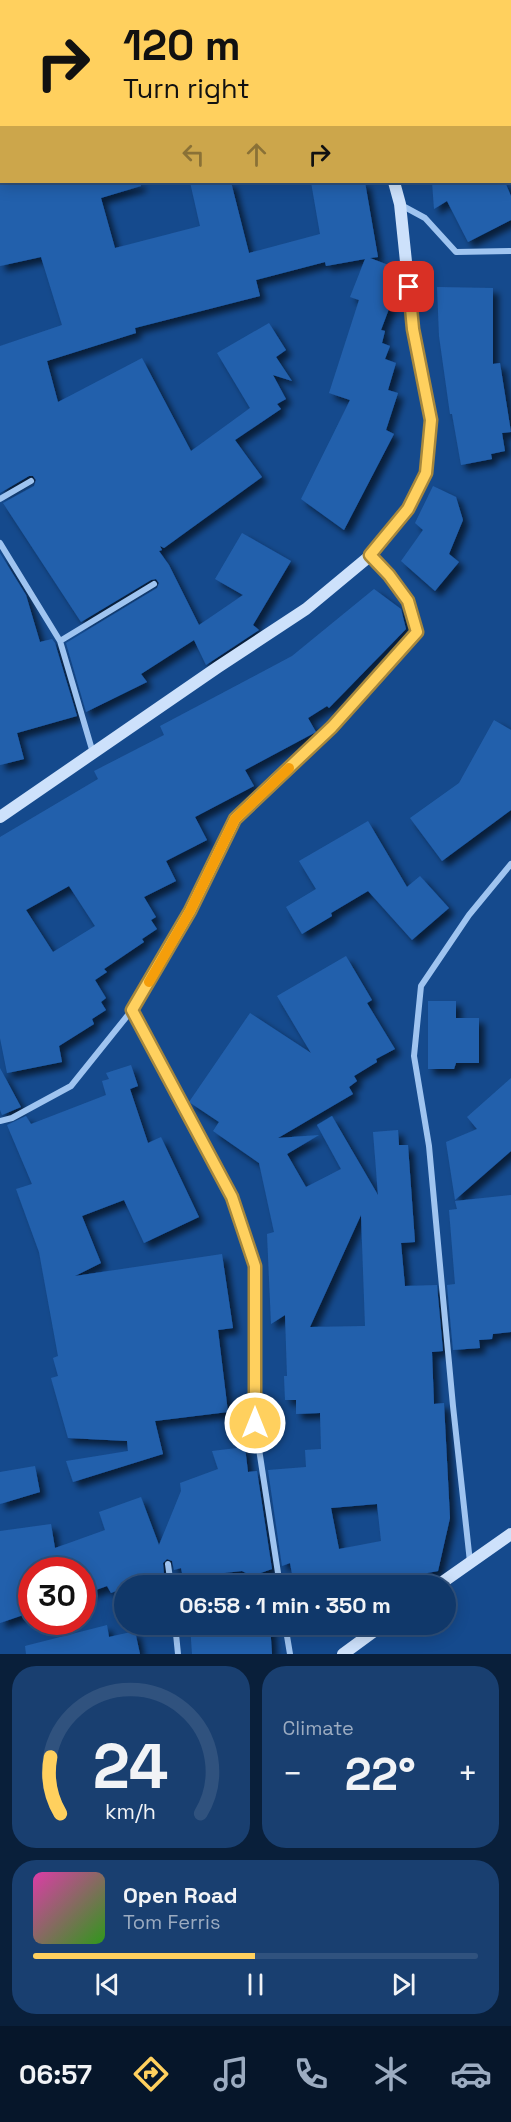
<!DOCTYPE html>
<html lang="en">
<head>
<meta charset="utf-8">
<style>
	:root { --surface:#10386a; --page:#193f70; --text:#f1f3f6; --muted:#9cacc1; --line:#30527e; --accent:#ffd05e }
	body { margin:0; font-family:"Space Grotesk",sans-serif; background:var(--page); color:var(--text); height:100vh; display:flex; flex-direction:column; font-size:22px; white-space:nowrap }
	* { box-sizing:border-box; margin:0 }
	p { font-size:20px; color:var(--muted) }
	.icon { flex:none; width:33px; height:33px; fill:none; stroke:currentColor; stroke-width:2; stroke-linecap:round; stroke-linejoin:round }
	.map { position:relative; height:1654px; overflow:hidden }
	.details { display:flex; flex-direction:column; gap:12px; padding:12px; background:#091f3a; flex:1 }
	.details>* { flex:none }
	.hud { position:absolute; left:0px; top:0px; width:512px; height:183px; box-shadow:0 3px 15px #0003,0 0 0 2px var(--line); background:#ffd05e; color:#111; overflow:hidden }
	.speed { position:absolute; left:18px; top:1557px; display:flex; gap:12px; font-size:30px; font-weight:700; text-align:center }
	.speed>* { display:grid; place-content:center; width:78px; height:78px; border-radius:50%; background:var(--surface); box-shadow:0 3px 15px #0003,0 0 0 2px var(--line); line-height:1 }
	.speed .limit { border:9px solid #d22; background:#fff; color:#111 }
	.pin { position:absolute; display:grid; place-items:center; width:51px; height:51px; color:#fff; margin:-26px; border-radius:12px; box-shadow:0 3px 9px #0006 }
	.me { position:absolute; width:66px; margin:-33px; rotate:0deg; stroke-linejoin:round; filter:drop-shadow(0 0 4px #0008) }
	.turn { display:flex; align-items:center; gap:21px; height:126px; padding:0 24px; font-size:27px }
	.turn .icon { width:78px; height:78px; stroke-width:2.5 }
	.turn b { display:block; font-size:42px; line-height:51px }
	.lanes { display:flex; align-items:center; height:57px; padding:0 24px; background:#0003; justify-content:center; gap:30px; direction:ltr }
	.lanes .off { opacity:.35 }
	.big { font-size:45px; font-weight:600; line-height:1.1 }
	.details .card { flex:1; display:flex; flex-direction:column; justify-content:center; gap:9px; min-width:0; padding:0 21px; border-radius:24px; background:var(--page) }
	.details .dial { align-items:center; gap:0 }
	.dial svg { height:156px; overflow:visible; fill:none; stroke:var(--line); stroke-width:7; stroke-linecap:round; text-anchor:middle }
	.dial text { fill:var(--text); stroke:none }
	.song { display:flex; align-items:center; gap:18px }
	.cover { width:72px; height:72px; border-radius:9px; background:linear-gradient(135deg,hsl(320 70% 55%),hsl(110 70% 35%)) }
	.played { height:6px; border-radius:3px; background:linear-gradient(90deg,var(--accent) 50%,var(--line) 50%) }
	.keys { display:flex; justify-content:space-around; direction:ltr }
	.heat { display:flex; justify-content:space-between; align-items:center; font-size:33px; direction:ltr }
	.details .tiles { flex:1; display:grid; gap:12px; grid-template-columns:1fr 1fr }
	.card:last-child { grid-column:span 2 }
	.trip { position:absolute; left:114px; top:1575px; width:342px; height:60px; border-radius:30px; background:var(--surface); box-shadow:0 3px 15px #0003,0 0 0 2px var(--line); font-weight:600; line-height:60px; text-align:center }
	.menu { display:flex; height:96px; justify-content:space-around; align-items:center; background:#06162a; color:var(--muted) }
	.menu .icon { width:42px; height:42px }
	.menu .on { color:var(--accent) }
	.menu b { font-size:27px; color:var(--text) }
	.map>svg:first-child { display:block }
	.building { fill:#2360ac; fill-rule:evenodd; filter:url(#shadow) }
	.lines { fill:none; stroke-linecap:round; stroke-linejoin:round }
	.street { stroke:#9fc4f0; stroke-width:6 }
	.secondary { stroke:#cde1fb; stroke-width:12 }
	.route-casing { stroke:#a6873d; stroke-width:15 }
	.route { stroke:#ffd05e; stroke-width:10 }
	.slow { stroke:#f59e0b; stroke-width:10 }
</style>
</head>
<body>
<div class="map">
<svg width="511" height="1654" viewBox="0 0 511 1654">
	<defs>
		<filter id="shadow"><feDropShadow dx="5.5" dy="5.5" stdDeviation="3" flood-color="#0009"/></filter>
	</defs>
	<rect width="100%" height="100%" fill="#154a8d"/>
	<path class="building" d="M0 182H140L141 186 101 198 115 248 200 226 190 182H231L249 253 320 234 311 182H365L378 257 370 258 391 266 388 271 393 272 386 290 395 293 381 330 385 331 382 343 390 346 385 359 396 363 388 390 398 393 386 430 394 434 344 530 301 499 350 400 329 393 359 300 350 297 365 259 326 266 325 262 256 280 260 296 135 328 136 333 47 361 58 402 142 358 191 451 250 408 217 353 269 323 286 350 276 357 292 381 273 375 286 399 277 404 281 409 235 440 262 477 164 548 160 546 162 550 159 551 169 565 199 625 243 595 215 579 242 533 291 561 253 625 259 630 206 665 194 640 141 674 147 682 86 712 66 643 157 588 159 583 156 579 151 580 81 622 3 503 34 486 36 480 33 476H29L0 493V346L62 325 41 257 0 266Z
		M432 182H505L511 196V220L468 242 447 201 434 209Z
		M437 287 493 288V364L500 363 511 432 502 433 505 451 491 454 492 459 461 465 452 414H450L439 336Z
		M433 486 456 497 463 520 449 554 459 562 435 591 401 561 423 530 415 523Z
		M0 553 26 595 40 642 52 639 55 643 77 716 17 733 24 759 0 765Z
		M374 589 401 609 406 629 329 708 327 706 308 718 316 732 245 770 254 786 195 817 207 840 166 861 176 881 144 897 156 917 151 920 157 929 142 939 144 942 104 969 107 972 95 980 106 998 101 1002 106 1010 92 1019 94 1024 59 1046 62 1062 7 1073 0 1038V837L98 779 94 771 164 735 160 726 292 656ZM69 886 95 926 53 952 26 910Z
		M494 720 511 730V810L442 861 410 818 459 783Z
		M368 821 407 887 420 876 449 908 412 940 368 891 331 913 332 916 302 934 286 907 316 889 299 861Z
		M346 956 372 1000 367 1003 395 1049 376 1059 377 1062 354 1076 357 1081 349 1087 353 1094 278 1138 319 1135 287 1154 306 1187 341 1169 317 1125 332 1116 378 1195 373 1132 398 1130 399 1145H408L415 1242 401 1243 405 1286 437 1285 443 1351 432 1352 434 1404 444 1403 450 1518 438 1571 360 1586H312L310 1576 293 1579 290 1563 282 1566 268 1470 306 1467 305 1450 321 1449 320 1413 296 1414V1400H285L284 1376H287L285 1315 271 1324 267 1234 274 1232 259 1163 213 1131 219 1122 189 1102 250 1013 311 1053 277 996ZM361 1215 365 1326 310 1327ZM377 1504 381 1541 339 1549 331 1508Z
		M428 1001H456V1018H479V1063H456L454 1069H428Z
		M131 1065 138 1086 130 1089 148 1143 161 1137 199 1217 144 1243 124 1200 82 1216 101 1263 75 1276 222 1254 233 1328 218 1330 228 1412 155 1421 163 1454 73 1482 66 1461 128 1451 127 1441 68 1438 51 1378 58 1376 53 1358 58 1356 39 1252 16 1189 32 1184 7 1125 26 1116 31 1124 106 1095 102 1081 109 1079 106 1073Z
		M0 1068 21 1107 2 1115 0 1110Z
		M511 1078V1151L455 1200 446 1142 477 1129 467 1117Z
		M511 1195V1332L493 1334 492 1339 479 1340 480 1348 453 1350 447 1285 455 1284 449 1210 457 1209 455 1201Z
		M245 1447 248 1472 257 1471 272 1569 252 1576 242 1571 197 1576 184 1583 181 1568 174 1570 172 1561 167 1559 163 1563 164 1574 131 1586H124V1588L111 1593 107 1586 82 1595V1570H32V1612L0 1623V1531L51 1524 55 1548 105 1530 99 1512 141 1497 159 1545 181 1491 180 1483 218 1469 212 1451Z
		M35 1466 40 1492 0 1504V1472Z
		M190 1624H270L272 1654H192Z
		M107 1625 109 1637 135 1631 140 1654H26L25 1646Z"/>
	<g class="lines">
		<path class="street" d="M401 205 425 218 456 252 511 251
			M0 499 31 481
			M0 543 60 641
			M93 753 60 641 154 584
			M132 1010 232 1197 255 1266V1423L280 1586
			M0 1121 12 1118 71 1086 132 1010 190 911 235 819 332 727 417 632 408 601 389 575 371 556
			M470 1562 453 1406 429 1146 414 1056 421 986 469 915 511 864
			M168 1564 171 1586
			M175 1624 178 1654
			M285 1624 290 1654"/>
		<path class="secondary" d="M217 0V2
			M0 131H2
			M0 817 218 667 306 609 371 555 408 509 426 473 431 420 413 329 400 204 394 182
			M437 1586 511 1534
			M343 1654 384 1624"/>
	</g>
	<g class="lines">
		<defs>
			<path id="route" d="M255 1423V1266L232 1197 132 1010 190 911 235 819 332 727 417 632 408 601 389 575 370 555 408 509 426 473 431 420 413 329 409 287"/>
		</defs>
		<use href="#route" class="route-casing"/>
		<use href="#route" class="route"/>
		<path class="slow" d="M149 982 190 911 235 819 289 768"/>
	</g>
</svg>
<div class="speed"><div class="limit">30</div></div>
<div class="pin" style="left:409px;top:287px;background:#d93025"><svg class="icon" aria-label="arrive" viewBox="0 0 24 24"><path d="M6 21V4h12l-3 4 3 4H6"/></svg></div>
<svg class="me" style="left:255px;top:1423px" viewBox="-20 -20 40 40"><circle r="17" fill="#ffd05e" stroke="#fff" stroke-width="3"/><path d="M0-11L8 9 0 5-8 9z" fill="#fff"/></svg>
<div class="trip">06:58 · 1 min · 350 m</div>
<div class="hud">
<div class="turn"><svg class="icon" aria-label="right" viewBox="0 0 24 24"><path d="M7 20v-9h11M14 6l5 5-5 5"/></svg><div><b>120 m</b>Turn right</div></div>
<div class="lanes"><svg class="icon off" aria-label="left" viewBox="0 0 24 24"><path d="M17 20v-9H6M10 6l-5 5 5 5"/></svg><svg class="icon off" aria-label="ahead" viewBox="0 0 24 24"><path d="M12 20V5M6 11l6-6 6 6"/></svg><svg class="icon" aria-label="right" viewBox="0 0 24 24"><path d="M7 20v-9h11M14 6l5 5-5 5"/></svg></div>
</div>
</div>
<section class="details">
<div class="tiles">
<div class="card dial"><svg viewBox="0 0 100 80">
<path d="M14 69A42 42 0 1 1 86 69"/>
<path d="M14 69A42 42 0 0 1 9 40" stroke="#ffd05e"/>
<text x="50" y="56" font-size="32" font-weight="700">24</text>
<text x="50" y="72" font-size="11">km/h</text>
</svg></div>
<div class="card"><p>Climate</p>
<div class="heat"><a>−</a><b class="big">22°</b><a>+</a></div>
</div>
<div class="card">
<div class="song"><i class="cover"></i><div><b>Open Road</b><p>Tom Ferris</p></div></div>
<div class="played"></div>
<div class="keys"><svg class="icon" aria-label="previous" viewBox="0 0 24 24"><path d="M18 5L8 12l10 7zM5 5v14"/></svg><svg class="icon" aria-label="pause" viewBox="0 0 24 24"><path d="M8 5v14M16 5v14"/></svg><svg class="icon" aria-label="next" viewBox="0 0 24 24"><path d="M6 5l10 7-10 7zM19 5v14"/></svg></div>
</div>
</div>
</section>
<nav class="menu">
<b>06:57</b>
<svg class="icon on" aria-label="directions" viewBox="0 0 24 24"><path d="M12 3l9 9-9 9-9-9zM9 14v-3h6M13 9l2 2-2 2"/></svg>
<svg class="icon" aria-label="music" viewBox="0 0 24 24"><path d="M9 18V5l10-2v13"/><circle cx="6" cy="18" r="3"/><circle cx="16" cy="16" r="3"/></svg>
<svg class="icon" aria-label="phone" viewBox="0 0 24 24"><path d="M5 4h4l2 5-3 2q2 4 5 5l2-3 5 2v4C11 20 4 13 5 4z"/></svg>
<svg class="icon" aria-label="climate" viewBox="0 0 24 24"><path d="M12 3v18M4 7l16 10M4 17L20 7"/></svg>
<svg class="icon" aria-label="car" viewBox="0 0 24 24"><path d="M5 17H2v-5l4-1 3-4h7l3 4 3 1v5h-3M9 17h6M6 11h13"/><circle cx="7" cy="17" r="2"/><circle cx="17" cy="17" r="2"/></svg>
</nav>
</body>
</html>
